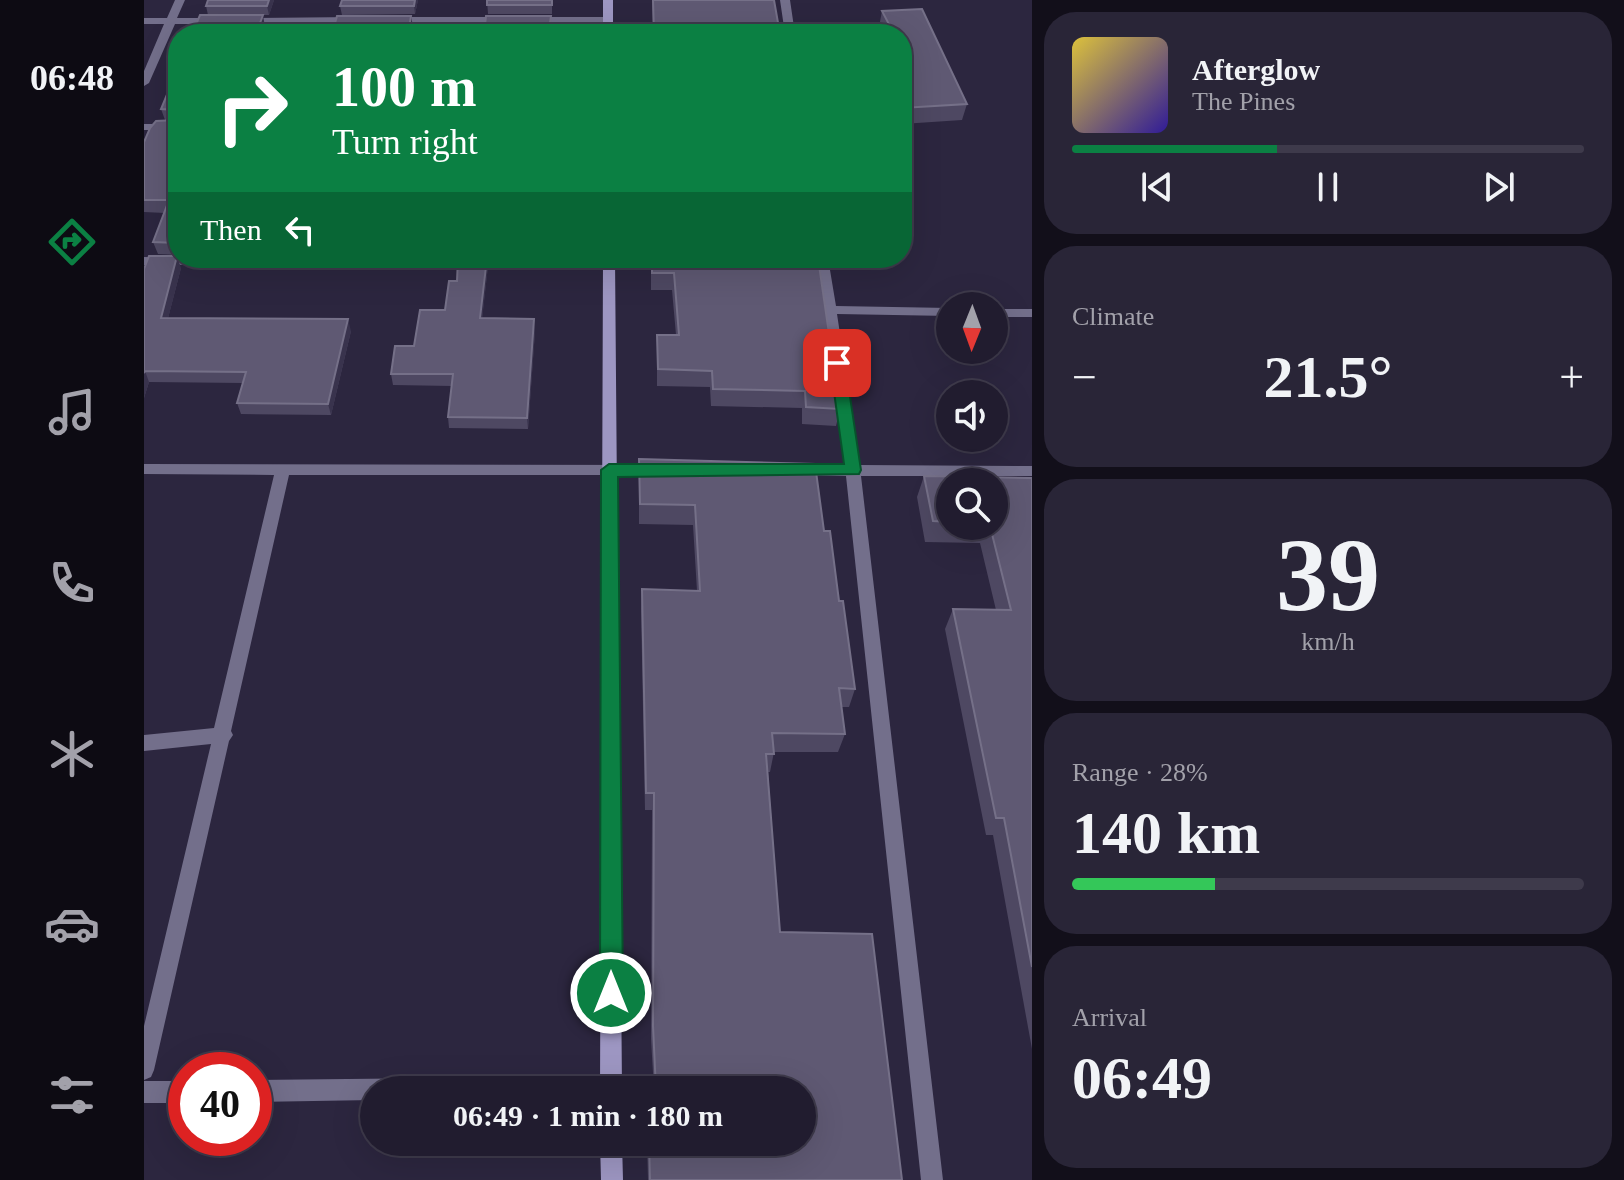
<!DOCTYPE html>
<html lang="en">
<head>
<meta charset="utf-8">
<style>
	:root { --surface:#211c2f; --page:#292537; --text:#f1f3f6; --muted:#a2a1aa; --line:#3e3a4b; --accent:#0b8043 }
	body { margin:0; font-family:"Times New Roman",serif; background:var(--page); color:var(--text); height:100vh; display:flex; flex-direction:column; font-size:30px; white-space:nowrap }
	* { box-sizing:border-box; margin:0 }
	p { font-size:26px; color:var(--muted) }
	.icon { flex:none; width:44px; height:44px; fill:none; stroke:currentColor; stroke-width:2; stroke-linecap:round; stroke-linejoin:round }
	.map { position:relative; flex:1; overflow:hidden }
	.details { display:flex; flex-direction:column; gap:12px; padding:12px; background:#120f1a; width:592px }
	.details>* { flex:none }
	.guide { position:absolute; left:24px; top:24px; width:744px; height:244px; border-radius:32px; box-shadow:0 8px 32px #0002,0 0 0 2px var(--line); background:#0b8043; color:#fff; overflow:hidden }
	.needle { width:52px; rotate:181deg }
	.buttons { position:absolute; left:792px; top:292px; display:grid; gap:16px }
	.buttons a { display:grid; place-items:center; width:72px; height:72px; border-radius:50%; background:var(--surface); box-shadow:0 8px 32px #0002,0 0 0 2px var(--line); font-size:40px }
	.speed { position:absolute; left:24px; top:1052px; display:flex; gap:16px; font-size:40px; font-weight:700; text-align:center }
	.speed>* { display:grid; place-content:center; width:104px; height:104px; border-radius:50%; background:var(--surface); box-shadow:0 8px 32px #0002,0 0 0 2px var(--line); line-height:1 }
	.speed .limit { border:12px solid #d22; background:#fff; color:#111 }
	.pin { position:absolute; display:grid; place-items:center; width:68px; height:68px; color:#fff; margin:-34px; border-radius:16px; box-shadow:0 4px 12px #0006 }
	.me { position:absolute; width:88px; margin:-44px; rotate:0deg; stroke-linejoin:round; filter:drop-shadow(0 0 6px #0008) }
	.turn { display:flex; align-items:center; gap:28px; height:168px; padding:0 32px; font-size:36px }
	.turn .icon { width:104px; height:104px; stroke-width:2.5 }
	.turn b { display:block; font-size:56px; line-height:68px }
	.then { display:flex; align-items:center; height:76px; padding:0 32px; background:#0003; gap:16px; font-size:30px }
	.big { font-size:60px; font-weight:700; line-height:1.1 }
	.details .tile { flex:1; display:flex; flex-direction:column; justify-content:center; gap:12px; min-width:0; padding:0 28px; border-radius:32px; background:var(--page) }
	.details .dial { align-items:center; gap:0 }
	.dial b { font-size:104px; line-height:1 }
	.song { display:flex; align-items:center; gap:24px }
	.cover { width:96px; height:96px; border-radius:12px; background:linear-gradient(135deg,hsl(50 70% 55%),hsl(250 70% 35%)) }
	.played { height:8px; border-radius:4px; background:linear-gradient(90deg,var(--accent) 40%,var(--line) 40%) }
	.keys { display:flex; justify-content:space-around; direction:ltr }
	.heat { display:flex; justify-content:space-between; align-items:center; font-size:44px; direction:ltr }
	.charge { height:12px; border-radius:6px; background:linear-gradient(90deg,#34c759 28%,var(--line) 0) }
	.trip { position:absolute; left:216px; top:1076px; width:456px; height:80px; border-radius:40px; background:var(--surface); box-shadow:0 8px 32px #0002,0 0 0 2px var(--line); font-weight:700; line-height:80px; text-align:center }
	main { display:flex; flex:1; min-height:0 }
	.dock { display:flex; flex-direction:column; width:144px; justify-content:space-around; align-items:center; background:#0d0b13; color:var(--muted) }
	.dock .icon { width:56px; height:56px }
	.dock .active { color:var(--accent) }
	.dock b { font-size:36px; color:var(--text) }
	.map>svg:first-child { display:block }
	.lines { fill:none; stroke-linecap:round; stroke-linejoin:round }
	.street { fill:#736f8b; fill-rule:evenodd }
	.secondary { fill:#9d96c2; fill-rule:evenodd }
	.wall { fill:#4e4862; fill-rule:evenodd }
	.shaded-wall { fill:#39334d }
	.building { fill:#5f5973; stroke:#757088; stroke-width:2 }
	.route { fill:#0b8043; stroke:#07532c; stroke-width:2 }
</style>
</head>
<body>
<main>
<nav class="dock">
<b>06:48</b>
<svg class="icon active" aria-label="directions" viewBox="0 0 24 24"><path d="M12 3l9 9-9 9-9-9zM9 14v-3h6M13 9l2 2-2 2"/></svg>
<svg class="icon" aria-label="music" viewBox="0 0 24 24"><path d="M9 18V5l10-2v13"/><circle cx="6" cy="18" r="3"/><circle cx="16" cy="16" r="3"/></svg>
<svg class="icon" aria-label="phone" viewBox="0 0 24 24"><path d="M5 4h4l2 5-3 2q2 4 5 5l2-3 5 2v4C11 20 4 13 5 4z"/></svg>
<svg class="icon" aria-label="climate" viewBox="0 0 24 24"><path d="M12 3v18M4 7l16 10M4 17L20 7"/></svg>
<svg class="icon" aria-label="car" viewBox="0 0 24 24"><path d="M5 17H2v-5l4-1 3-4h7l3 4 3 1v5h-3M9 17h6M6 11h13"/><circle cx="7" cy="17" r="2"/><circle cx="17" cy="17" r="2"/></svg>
<svg class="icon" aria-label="filters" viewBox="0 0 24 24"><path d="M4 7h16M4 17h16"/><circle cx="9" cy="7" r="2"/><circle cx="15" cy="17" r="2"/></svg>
</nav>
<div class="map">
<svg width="888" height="1180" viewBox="0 0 888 1180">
	<rect width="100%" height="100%" fill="#2c263f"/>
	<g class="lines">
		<path class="street" d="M31 0H41L33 18H75L80 21 75 24H31L5 83 0 86V71L20 24H0V18H23Z
			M636 0H646L651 34H641Z
			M211 17 215 18V22L98 24 93 21 98 18Z
			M246 17H363L368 20 363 23 242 22V18Z
			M386 17H464L469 20 464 23 382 22V18Z
			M0 124H34V130H0Z
			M0 257 34 258H454L448 262 0 265Z
			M672 258H684L692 306 806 308V316L693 314 716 465 888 466V476H717L799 1180H777L702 476 650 475 643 470 650 465H701Z
			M850 309H888V317H850Z
			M0 464 514 465 521 470 514 475H145L87 731 89 735 85 741 10 1070 7 1077 0 1080V1026L67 744 0 751V735L70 728 130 475 0 474Z
			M467 1076 474 1079 477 1086 476 1090H230V1100L110 1102V1080Z
			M0 1081H42V1103H0Z"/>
		<path class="secondary" d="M459 0H469V34H459Z
			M459 258H471L478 1090H456Z
			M456 1142H478L479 1180H457Z"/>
	</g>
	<path class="wall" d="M64 0H130L125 15H64L62 6Z
		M198 0H274L271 14 198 15 196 6Z
		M343 0H408V14H344Z
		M508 0H630L636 34H509Z
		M738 11 823 104 818 120 758 124V34H738L735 27Z
		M34 68V255L14 254 9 242 21 213 0 212V142L21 120 17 109Z
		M507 258H674L696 409 692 426 658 424V408L567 406 566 387 513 386V335H532L528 290H507Z
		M344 266 338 318 391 331 384 429 305 428 304 417 308 386 249 385 247 374 301 310Z
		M37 268 24 318 207 331 187 415 97 414 93 403 99 383 5 382 0 398V269Z
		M495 459 680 531 695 601 711 689 705 707H697L701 734 694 752H630L626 772H624L636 932 758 1180H504L503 1142H658V1090H510L507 1039 508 810H501L497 609 498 589 553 591 549 525 495 524Z
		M780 476 888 478V1049L849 835H842L801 629 809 609 852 610 836 543 781 542 773 497ZM806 482 850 526H806Z"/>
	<path class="shaded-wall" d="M125 0H130L125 15 123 6Z
		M271 0H274L271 14 270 6Z
		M119 15 121 27 119 34H112Z
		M267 16 269 26 267 34H264Z
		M33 256 37 268 21 330 17 318Z
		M343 258 344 266 337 330 336 318Z
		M204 319 207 331 187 415 184 404Z
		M390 319 391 331 384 429 383 418Z
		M1 371 5 382 0 398V373Z"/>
	<path class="building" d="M64 0H125L123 6H62Z
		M198 0H271L270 6H196Z
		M343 0H408V5H343Z
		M509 0H630L636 34H510Z
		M778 9 823 104 758 108V34H750L738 11Z
		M56 15H119L112 34H48Z
		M193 16H267L264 34H188Z
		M342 16H407L406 23H412L411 34H340Z
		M34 68V243L9 242 25 200H0V142L6 128 12 121 32 120 33 110 17 109Z
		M5 256H33L17 318 204 319 184 404 93 403 102 372 1 371 0 373V269Z
		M314 258H343L336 318 390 319 383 418 304 417 309 374H247L251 346H270L276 310H301L305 281H313Z
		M508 258H674L696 409 662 407 661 391 569 389 568 371 514 369 513 335H535L530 273H508Z
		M495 459 671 464 680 531H686L695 601H699L711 689 695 688 701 734 628 733 630 754H622L636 932 728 934 758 1180H506L505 1142H658V1090H512L509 1026 510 793H502L498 589 556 591 551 505 496 504Z
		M780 476 888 478V967L860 818H852L809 609 867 610 846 526H850V482H806V522L789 521Z"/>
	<path class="route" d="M693 358 701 363 717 470 715 474 474 477 479 993 475 1001 467 1005 459 1001 456 993 457 470 465 464H700L686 363Z"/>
</svg>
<div class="buttons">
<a><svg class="needle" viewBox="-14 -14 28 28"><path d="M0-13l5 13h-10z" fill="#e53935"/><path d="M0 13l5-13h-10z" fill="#a2a1aa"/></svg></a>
<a><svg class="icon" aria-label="sound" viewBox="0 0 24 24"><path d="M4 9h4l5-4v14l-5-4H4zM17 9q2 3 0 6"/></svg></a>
<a><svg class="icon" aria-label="search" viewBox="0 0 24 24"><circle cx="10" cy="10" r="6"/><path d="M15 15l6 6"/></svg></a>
</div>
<div class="speed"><div class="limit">40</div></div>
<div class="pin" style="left:693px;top:363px;background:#d93025"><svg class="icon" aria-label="arrive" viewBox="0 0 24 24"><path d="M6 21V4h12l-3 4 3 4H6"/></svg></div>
<svg class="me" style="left:467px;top:993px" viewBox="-20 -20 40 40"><circle r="17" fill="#0b8043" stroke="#fff" stroke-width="3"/><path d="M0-11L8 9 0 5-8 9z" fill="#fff"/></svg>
<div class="trip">06:49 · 1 min · 180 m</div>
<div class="guide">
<div class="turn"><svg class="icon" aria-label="right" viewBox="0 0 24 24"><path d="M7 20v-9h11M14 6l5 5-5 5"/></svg><div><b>100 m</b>Turn right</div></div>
<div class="then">Then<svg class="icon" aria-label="left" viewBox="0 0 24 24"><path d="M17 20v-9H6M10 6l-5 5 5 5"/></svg></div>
</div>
</div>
<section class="details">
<div class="tile">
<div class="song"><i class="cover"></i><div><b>Afterglow</b><p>The Pines</p></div></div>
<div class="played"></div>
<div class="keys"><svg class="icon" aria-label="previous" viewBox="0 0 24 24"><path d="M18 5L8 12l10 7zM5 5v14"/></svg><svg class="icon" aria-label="pause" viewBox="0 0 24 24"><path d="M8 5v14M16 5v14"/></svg><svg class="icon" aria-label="next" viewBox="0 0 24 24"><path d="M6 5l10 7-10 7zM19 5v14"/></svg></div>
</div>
<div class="tile"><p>Climate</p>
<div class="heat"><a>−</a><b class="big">21.5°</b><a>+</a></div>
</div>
<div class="tile dial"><b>39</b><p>km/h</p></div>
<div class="tile"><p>Range · 28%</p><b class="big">140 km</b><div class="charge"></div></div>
<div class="tile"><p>Arrival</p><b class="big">06:49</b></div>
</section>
</main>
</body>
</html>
